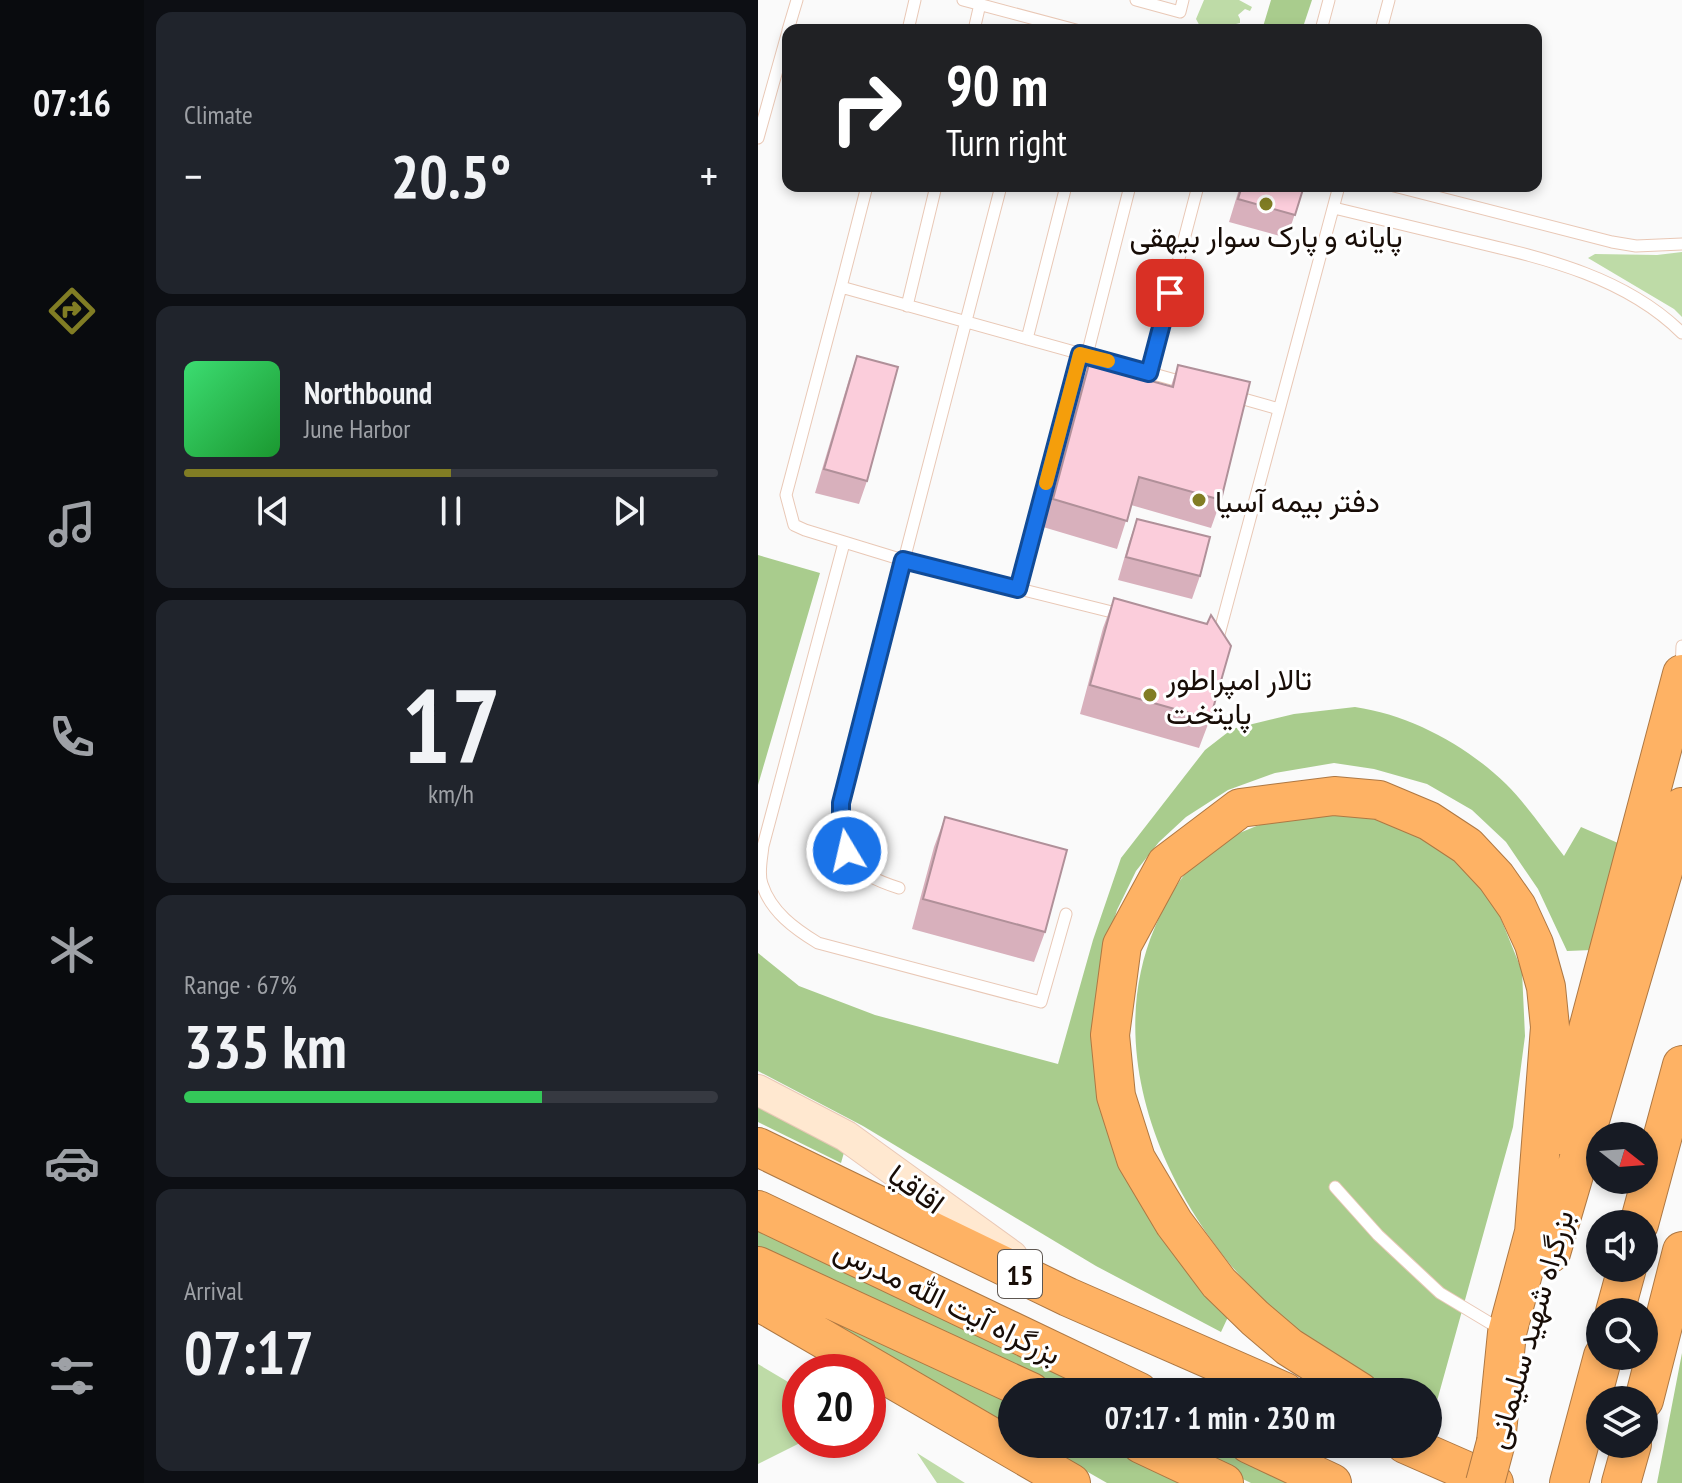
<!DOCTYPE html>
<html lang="en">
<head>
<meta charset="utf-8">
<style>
	:root { --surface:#171b24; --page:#20242c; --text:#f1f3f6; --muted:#9ea1a6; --line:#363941; --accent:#817d24 }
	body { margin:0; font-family:"PT Sans Narrow",Vazirmatn,sans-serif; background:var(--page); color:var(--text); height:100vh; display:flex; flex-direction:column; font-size:30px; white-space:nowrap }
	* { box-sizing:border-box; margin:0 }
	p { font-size:26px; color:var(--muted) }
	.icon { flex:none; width:44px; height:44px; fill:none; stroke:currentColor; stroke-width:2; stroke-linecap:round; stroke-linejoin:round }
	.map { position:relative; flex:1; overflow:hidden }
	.details { display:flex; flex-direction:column; gap:12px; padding:12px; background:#0d0f14; width:614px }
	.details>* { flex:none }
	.top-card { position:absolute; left:24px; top:24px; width:760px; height:168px; border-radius:16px; box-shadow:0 4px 12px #0003; background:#202124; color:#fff; overflow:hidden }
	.needle { width:52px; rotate:107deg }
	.tools { position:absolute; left:828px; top:1122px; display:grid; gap:16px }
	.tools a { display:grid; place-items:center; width:72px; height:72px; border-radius:50%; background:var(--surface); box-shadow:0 4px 12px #0003; font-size:40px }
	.speed { position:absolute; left:24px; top:1354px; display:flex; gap:16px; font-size:40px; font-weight:700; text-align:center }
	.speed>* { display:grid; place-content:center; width:104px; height:104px; border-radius:50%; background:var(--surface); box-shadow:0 4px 12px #0003; line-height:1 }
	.speed .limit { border:12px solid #d22; background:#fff; color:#111 }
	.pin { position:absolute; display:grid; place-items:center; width:68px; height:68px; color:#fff; margin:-34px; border-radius:16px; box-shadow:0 4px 12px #0006 }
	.me { position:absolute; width:88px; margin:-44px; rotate:351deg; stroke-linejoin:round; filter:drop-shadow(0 0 6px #0008) }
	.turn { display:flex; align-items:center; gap:28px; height:168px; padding:0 32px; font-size:36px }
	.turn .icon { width:104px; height:104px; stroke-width:2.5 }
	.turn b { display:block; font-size:56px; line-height:68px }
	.big { font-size:60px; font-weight:800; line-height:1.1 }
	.details .widget { flex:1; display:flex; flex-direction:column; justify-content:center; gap:12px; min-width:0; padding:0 28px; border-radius:16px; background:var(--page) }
	.details .dial { align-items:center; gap:0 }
	.dial b { font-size:104px; line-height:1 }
	.song { display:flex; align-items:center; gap:24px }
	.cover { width:96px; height:96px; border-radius:12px; background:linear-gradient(135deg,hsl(140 70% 55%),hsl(130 70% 35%)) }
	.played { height:8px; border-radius:4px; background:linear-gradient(90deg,var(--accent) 50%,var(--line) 50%) }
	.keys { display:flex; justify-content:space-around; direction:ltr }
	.heat { display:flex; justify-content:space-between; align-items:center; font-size:44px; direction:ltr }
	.charge { height:12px; border-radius:6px; background:linear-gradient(90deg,#34c759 67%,var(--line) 0) }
	.trip { position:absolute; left:240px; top:1378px; width:444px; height:80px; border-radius:40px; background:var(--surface); box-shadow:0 4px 12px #0003; font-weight:800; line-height:80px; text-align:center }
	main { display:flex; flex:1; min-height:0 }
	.dock { display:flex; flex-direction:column; width:144px; justify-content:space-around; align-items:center; background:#090b0e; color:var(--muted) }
	.dock .icon { width:56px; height:56px }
	.dock .on { color:var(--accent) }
	.dock b { font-size:36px; color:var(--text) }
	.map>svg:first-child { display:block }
	.green { fill:#bedba7 }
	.forest { fill:#a9cc8d }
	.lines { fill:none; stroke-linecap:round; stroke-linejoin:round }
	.lane-casing { stroke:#e9c8b6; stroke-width:13 }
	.secondary-casing { stroke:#e9c8b6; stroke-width:32 }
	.highway-casing { stroke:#ae7843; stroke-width:40 }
	.lane { stroke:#fff; stroke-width:11 }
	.secondary { stroke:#ffe8d0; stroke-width:30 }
	.highway { stroke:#feb264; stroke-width:38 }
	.highway-bridge-casing { stroke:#ae7843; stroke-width:40; stroke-linecap:butt }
	.highway-bridge { stroke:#feb264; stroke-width:38 }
	.wall { fill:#d8b0bc }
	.building { fill:#fbcddb; stroke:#b09099; stroke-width:2 }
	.route-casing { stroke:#114b97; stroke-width:20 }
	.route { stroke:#1a73e8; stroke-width:14 }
	.slow { stroke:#f59e0b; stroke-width:14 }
	.poi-dot { fill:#817d24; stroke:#fff; stroke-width:3 }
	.labels { text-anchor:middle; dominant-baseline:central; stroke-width:6; stroke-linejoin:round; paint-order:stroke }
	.shield { fill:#fff; stroke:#5d5651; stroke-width:2 }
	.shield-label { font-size:28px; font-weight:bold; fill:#180d07 }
	.poi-label { font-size:30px; fill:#180d07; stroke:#fff; text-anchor:start }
	.street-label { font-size:30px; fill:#180d07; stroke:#fff }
</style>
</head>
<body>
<main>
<nav class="dock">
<b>07:16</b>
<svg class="icon on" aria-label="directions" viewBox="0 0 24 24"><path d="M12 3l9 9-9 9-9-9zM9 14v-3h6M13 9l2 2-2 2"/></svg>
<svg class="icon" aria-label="music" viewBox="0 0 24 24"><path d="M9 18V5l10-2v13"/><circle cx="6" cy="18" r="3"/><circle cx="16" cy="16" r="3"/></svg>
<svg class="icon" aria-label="phone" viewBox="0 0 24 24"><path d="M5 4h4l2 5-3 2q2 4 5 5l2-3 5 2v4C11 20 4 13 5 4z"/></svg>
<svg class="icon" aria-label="climate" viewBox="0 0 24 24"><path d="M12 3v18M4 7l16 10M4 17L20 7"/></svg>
<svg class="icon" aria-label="car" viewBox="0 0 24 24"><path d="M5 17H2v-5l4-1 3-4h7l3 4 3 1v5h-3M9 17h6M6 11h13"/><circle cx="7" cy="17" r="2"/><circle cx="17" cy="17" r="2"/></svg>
<svg class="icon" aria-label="filters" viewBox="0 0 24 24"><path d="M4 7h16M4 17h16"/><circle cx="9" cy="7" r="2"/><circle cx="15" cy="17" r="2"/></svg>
</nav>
<section class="details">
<div class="widget"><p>Climate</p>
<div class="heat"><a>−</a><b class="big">20.5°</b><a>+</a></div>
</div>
<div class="widget">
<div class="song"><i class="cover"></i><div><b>Northbound</b><p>June Harbor</p></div></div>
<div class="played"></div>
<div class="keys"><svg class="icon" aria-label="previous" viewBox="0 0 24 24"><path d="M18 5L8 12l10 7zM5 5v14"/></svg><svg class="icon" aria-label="pause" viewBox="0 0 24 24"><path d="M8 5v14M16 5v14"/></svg><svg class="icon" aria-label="next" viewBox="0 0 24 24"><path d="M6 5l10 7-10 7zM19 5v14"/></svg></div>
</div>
<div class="widget dial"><b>17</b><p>km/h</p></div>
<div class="widget"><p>Range · 67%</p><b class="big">335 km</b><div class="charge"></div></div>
<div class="widget"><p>Arrival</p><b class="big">07:17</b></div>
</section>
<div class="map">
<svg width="924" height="1483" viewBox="0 0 924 1483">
	<rect width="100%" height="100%" fill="#fafafa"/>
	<path class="green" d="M446 0H481L494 7 492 11 487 9 480 15 482 19V23L478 24 479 30H444L438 19Z
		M924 252V317L916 309 830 258 837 254 899 255Z
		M0 1364 42 1389V1440H48L0 1464Z
		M159 1453 207 1483H179Z"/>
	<path class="forest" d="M513 0H554L544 30H504Z
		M0 555 62 573 0 785Z
		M597 707C652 715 708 745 748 784 769 805 787 832 806 856L823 827 860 843 834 950 809 951 780 889 748 842 714 810 669 784 616 769 576 763 517 773 470 790 428 817 401 842 378 871 359 910 346 954 338 1030 470 1317 463 1332 338 1266 105 1126 0 1071V953L41 986 117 1015 300 1064 335 940 363 858 447 750 474 729 536 714Z
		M549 811 611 814 667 837 702 860 739 909 764 971 767 1036 755 1127 674 1419 670 1416V1392C659 1392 645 1394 634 1392 620 1389 585 1362 572 1354 441 1270 331 1081 397 927 409 900 424 871 448 853 478 830 514 820 549 811Z
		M0 1104 87 1149 83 1163 0 1122Z
		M0 1228 344 1392H305L0 1247Z
		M0 1284 254 1395V1429Z
		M924 1353V1483H899Z
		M281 1444H355L436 1483H349Z
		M412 1444H453L535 1483H493Z"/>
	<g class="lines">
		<defs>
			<path id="lane" d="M205 0 318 30
				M378 0 422 12 425 0
				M30 30 39 0
				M150 30 157 0
				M216 30 222 4
				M563 30 571 0
				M623 30 631 0
				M0 138 30 31
				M636 186 854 242 878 246 924 244
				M576 208C621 219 667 230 713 241 789 259 867 277 924 333
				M83 287 109 186
				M149 306 178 186
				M269 339 308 186
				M329 355 372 186
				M391 373 440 186
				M475 396 521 409
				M86 543 5 846C4 857 0 873 4 884 13 912 37 929 60 943L283 1002 308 914
				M260 589 322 354
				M362 614 145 560 47 530 36 525 28 495 83 287 428 383
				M457 637 460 638 581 186
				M923 670 924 646
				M141 888C91 872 83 856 83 803L243 186
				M577 1187 620 1235 682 1293 742 1329"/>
			<path id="secondary" d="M0 1090 88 1136 254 1256"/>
			<path id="highway" d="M802 1135 924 674
				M0 1147 310 1297 527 1392
				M0 1210 381 1392
				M881 1224 924 1065
				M793 1253 924 807
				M0 1266 273 1392
				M0 1301 313 1483
				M857 1312 869 1268
				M602 1392 531 1347 497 1318 461 1283 416 1223 378 1159 358 1096 352 1035 364 945 408 864 482 808 576 796 621 800 671 821 709 846 738 877 759 907 776 944 788 987 792 1027 776 1233
				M886 1400 924 1251
				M738 1442 749 1333 782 1210
				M383 1444 466 1483
				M491 1444 574 1483
				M647 1444 736 1483
				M811 1483 845 1356
				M863 1483 874 1444"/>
		</defs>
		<use href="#lane" class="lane-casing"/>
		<use href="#secondary" class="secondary-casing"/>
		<use href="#highway" class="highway-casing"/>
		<use href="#lane" class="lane"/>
		<use href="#secondary" class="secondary"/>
		<use href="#highway" class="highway"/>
		<defs>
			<path id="highway-bridge" d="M727 1483 738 1442"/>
		</defs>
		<use href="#highway-bridge" class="highway-bridge-casing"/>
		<use href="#highway-bridge" class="highway-bridge"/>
	</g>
	<path class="wall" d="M482 186H546L529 238 471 222Z
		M99 356 109 481 101 504 57 493 91 379Z
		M331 364 413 386 420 365 463 500 453 528 373 505 359 549 285 527 321 392Z
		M379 519 442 576 434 599 360 580 371 542Z
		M356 598 452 719 441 748 322 714 345 628Z
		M187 817 287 932 276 962 154 929 176 847Z"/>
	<path class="building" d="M484 186H546L537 215 480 199Z
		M99 356 140 367 109 481 66 469Z
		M331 364 415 387 420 365 492 382 463 500 381 477 369 521 295 499Z
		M379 519 452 537 442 576 368 557Z
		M356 598 449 624 453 615 473 646 452 719 332 685Z
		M187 817 309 850 287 932 165 899Z"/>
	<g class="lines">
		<defs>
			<path id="route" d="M89 851 83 824V803L145 560 260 589 322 354 391 373 412 293"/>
		</defs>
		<use href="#route" class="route-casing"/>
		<use href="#route" class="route"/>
		<path class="slow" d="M288 483 322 354 350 361"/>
	</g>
	<g class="poi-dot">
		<circle cx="508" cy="204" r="8"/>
		<circle cx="441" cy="500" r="8"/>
		<circle cx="392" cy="695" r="8"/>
	</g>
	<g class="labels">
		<rect class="shield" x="240" y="1250" width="44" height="48" rx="6"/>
		<g class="shield-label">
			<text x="262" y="1274">15</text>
		</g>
		<g class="poi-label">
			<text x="508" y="235" text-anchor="middle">پایانه و پارک سوار بیهقی</text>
			<text x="457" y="500">دفتر بیمه آسیا</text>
			<text x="408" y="678">تالار امپراطور<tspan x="408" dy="34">پایتخت</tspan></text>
		</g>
		<g class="street-label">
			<text transform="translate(159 1188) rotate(36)">اقاقیا</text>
			<text transform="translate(190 1301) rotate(26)">بزرگراه آیت الله مدرس</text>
			<text transform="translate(771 1329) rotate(-74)">بزرگراه شهید سلیمانی</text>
		</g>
	</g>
</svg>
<div class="tools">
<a><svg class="needle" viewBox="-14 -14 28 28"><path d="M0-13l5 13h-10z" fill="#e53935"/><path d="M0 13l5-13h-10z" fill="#9ea1a6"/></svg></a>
<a><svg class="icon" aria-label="sound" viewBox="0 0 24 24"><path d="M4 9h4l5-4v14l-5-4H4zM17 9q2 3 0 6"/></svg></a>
<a><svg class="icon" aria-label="search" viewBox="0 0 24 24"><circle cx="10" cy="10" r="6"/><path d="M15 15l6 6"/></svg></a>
<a><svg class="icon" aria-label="layers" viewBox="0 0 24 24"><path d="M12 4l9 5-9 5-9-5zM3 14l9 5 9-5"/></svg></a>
</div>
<div class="speed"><div class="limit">20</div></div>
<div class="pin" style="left:412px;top:293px;background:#d93025"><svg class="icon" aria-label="arrive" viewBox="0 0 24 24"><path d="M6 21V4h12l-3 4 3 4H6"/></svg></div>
<svg class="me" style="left:89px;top:851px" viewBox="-20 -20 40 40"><circle r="17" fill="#1a73e8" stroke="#fff" stroke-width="3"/><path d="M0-11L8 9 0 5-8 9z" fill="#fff"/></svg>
<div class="trip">07:17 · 1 min · 230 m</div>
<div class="top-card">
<div class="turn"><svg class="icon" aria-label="right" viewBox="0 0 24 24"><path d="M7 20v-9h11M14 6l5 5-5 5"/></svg><div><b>90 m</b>Turn right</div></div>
</div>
</div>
</main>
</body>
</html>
